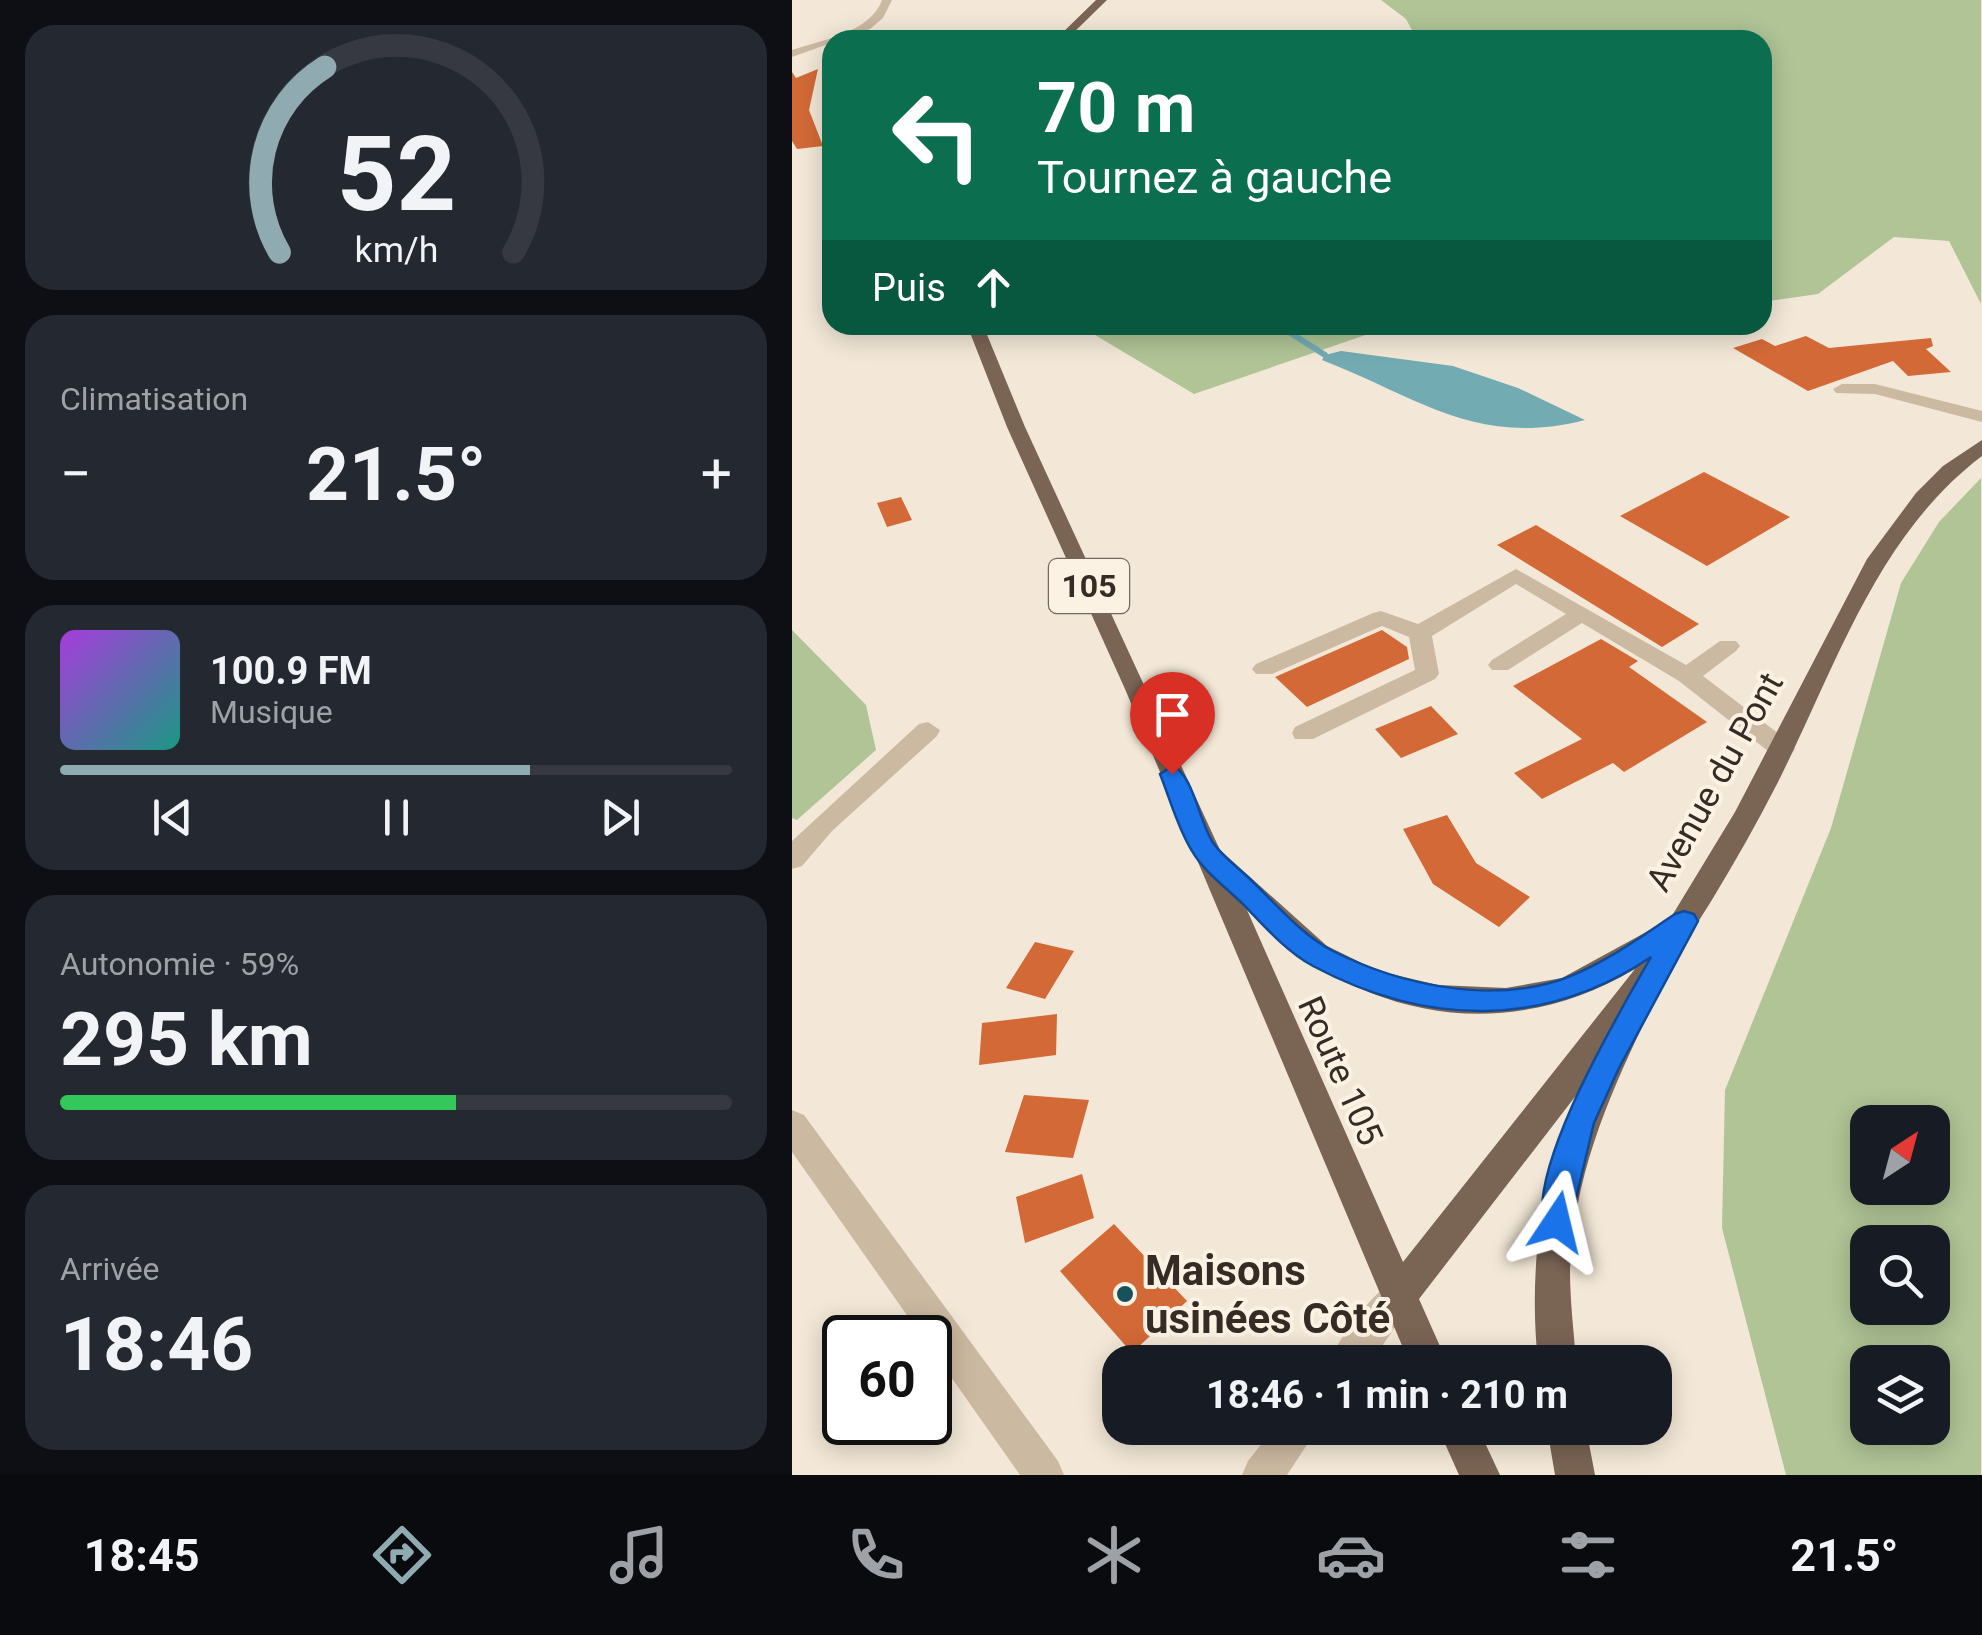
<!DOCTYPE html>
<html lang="fr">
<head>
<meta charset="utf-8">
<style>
	:root { --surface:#171b24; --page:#242831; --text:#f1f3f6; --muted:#9ea1a6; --line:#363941; --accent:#8faab0 }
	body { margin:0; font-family:Roboto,sans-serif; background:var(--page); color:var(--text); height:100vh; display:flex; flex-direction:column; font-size:38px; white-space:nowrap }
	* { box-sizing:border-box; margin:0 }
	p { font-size:32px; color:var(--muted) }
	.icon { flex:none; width:55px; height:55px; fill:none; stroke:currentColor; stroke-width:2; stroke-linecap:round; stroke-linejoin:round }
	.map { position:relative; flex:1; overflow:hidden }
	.drawer { display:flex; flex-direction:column; gap:25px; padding:25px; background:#0d0f14; width:792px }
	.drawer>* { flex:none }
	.guide { position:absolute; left:30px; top:30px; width:950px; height:305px; border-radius:30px; box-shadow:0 5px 25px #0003; background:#0b6e4f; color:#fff; overflow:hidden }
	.needle { width:65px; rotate:36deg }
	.fabs { position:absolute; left:1058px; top:1105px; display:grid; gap:20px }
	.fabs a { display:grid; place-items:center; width:100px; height:100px; border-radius:20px; background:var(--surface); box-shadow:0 5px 25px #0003; font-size:50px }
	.speed { position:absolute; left:30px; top:1315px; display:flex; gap:20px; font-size:50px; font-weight:700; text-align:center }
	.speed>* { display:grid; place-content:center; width:130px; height:130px; border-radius:50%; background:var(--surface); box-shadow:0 5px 25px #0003; line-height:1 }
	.speed .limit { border:5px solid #111; border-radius:15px; background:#fff; color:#111 }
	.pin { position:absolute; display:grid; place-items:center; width:85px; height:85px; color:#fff; margin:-102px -42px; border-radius:50% 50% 50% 0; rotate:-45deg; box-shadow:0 0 10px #0007 }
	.pin .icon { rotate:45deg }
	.me { position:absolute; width:110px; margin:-55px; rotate:10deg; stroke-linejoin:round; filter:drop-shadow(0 0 8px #0008) }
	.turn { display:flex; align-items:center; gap:35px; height:210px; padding:0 50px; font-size:45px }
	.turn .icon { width:130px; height:130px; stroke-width:2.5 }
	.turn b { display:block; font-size:70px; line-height:85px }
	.then { display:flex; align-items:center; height:95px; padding:0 50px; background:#0003; gap:20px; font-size:38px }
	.big { font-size:75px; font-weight:700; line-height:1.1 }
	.drawer .widget { flex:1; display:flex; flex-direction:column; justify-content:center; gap:15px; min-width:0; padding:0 35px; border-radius:30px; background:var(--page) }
	.drawer .dial { align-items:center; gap:0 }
	.dial svg { height:260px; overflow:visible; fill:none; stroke:var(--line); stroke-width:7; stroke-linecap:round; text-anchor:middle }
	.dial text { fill:var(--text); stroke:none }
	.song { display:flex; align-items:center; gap:30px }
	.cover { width:120px; height:120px; border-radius:15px; background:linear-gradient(135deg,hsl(280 70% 55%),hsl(170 70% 35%)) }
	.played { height:10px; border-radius:5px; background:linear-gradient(90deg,var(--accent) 70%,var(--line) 70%) }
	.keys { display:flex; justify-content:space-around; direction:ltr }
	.heat { display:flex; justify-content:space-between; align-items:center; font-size:55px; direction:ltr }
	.charge { height:15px; border-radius:8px; background:linear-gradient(90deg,#34c759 59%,var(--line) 0) }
	.trip { position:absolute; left:310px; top:1345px; width:570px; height:100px; border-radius:30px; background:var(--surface); box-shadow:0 5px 25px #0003; font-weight:700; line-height:100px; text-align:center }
	.tabs { display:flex; height:160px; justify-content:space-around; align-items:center; background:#090b0e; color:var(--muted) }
	.tabs .icon { width:70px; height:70px }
	.tabs .on { color:var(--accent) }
	.tabs b { font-size:45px; color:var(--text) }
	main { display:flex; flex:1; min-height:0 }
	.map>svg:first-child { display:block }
	.green { fill:#b0c496; fill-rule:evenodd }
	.water { fill:#73abb3 }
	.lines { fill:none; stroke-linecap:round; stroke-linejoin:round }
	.stream { stroke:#73abb3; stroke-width:6 }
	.building { fill:#d26936 }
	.minor { fill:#ccb9a2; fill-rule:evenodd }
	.major { fill:#7a6454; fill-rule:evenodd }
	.route { fill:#1a73e8; stroke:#114b97; stroke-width:2.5 }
	.poi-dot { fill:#17515b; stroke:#fbf2e3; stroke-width:4 }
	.labels { text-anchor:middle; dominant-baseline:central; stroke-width:8; stroke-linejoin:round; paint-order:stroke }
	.shield { fill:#fbf2e3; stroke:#71675e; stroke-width:2.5 }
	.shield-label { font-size:32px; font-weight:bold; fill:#362c25 }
	.street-label { font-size:35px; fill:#362c25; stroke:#fbf2e3 }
	.near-poi-label { font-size:42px; font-weight:bold; fill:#362c25; stroke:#fbf2e3; text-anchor:start }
</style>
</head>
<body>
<main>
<section class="drawer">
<div class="widget dial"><svg viewBox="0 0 100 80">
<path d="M14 69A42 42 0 1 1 86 69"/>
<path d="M14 69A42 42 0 0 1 28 12" stroke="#8faab0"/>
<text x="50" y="56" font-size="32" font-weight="700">52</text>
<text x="50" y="72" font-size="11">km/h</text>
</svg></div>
<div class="widget"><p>Climatisation</p>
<div class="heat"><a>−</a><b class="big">21.5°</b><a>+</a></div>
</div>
<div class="widget">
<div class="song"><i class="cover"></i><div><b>100.9 FM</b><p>Musique</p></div></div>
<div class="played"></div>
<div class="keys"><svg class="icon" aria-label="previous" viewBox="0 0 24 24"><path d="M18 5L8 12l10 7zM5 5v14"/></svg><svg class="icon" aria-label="pause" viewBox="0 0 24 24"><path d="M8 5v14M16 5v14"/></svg><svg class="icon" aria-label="next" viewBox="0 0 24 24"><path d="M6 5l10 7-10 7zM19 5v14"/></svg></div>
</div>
<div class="widget"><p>Autonomie · 59%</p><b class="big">295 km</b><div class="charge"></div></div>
<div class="widget"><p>Arrivée</p><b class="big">18:46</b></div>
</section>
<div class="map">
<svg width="1190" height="1475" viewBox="0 0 1190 1475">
	<rect width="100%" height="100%" fill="#f3e8d7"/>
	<path class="green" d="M589 0H1189V304L1157 241 1102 237 1026 294 970 302V40H625L614 19Z
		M311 325H792L588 330 402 394 298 332Z
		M1189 478V1475H994L930 1228 933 1090 1039 828 1109 583 1147 522ZM1075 1122H1140V1188H1075ZM1075 1242H1140V1308H1075ZM1075 1362H1140V1428H1075Z
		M0 630 74 705 84 750 5 820 0 818Z"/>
	<path class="water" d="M549 351 661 366 726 388 793 420C684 448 626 397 530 360L533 355Z"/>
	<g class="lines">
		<path class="stream" d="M486 325 533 355"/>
	</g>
	<path class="building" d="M26 69 17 110 31 146 5 149 0 141V72L4 78Z
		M1014 336 1037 348 1139 338 1141 346 1134 349 1159 372 1116 376 1101 361 1016 391 941 348 970 339 983 346Z
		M912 472 998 517 915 566 828 516Z
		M109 497 120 520 95 527 85 503Z
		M744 525 907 624 870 647 705 545Z
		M590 630 615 647 617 659 515 707 483 677Z
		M809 639 846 661 837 667 915 722 832 772 821 763 750 799 722 773 790 739 721 686Z
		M639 706 666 734 609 758 583 729Z
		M655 815 684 863 738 897 707 927 641 884 611 829Z
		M243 942 282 951 253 999 214 988Z
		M265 1014 264 1055 187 1065 190 1023Z
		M232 1095 297 1100 281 1158 213 1152Z
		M290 1174 302 1218 233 1243 224 1197Z
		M322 1224 395 1301 340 1353 268 1271Z"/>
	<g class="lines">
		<path class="minor" d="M90 0H100L91 18 78 29 0 57V50C30 40 78 33 90 0Z
			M1050 384H1083L1190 411V422L1083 394 1044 393 1041 389Z
			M724 569 894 665 928 641H944L948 646 944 651 911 676 999 743 1003 749 999 755H981L887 681 790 623 716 670H700L696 665 700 660 774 614 724 584 640 636 647 674 643 679 521 739H503L500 733 503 727 623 670 617 637 590 626 480 674H464L460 669 464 664 581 613 589 611 626 624Z
			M136 722 148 730 145 736 40 831 10 866 0 869V841L127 724Z
			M0 1110 12 1115 266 1461 272 1475H228L138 1347V1338H131L0 1152Z
			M606 1279 619 1284 624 1297 579 1362H537C546 1339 583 1288 606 1279Z
			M482 1428H526L495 1475H450L456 1461Z"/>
		<path class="major" d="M304 0H315L274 40H263Z
			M175 325H191L233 427 428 850 535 946 586 971 646 985 714 988 770 978 878 919 943 812 1075 559 1124 493 1151 466 1190 440V456C1084 536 1043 669 985 784 944 864 897 940 845 1013L852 1023C814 1102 781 1181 778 1271 778 1302 782 1332 784 1362H746C736 1267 749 1176 789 1089L627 1299 655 1362H617L333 689 215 427ZM455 910C563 1017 708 1049 843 969L611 1262Z
			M646 1428H686L708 1475H667Z
			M755 1428H794L803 1475H763Z"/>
	</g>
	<path class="route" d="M380 766C401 772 408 826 422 844 432 858 448 869 460 881 485 905 510 935 541 951 608 985 698 1004 771 979 812 964 847 938 883 914L892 911 902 914 906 921 827 1068 802 1123 776 1232 765 1237 754 1232C729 1176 829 1010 859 957 752 1029 634 1026 521 966 495 952 473 927 453 906 436 889 412 872 400 851 386 829 378 799 368 774Z"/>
	<circle class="poi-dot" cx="333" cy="1294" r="10"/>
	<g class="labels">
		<rect class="shield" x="257" y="559" width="80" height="54" rx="8"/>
		<g class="shield-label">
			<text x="297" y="586">105</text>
		</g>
		<g class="street-label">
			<text transform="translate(923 782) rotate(-61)">Avenue du Pont</text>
			<text transform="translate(548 1071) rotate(66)">Route 105</text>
		</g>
		<g class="near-poi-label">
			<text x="353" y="1270">Maisons<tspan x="353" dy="48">usinées Côté</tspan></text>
		</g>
	</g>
</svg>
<div class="fabs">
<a><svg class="needle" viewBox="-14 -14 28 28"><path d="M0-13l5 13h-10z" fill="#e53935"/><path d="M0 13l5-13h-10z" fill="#9ea1a6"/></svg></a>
<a><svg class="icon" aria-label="search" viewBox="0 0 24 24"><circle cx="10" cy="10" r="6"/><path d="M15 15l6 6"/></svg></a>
<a><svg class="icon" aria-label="layers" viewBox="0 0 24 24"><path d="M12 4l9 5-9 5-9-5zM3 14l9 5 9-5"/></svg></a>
</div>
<div class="speed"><div class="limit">60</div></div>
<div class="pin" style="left:380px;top:774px;background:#d93025"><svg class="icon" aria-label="arrive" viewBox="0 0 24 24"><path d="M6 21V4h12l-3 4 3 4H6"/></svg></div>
<svg class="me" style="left:765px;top:1222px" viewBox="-20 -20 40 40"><path d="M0-17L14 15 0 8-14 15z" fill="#1a73e8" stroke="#fff" stroke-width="4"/></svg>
<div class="trip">18:46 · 1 min · 210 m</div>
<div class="guide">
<div class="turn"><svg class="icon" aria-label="left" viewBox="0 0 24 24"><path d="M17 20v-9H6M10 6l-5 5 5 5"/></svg><div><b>70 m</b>Tournez à gauche</div></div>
<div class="then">Puis<svg class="icon" aria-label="ahead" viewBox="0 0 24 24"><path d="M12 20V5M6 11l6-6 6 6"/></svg></div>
</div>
</div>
</main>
<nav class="tabs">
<b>18:45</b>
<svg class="icon on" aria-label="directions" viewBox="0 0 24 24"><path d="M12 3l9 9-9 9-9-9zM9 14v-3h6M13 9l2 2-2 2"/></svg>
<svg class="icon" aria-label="music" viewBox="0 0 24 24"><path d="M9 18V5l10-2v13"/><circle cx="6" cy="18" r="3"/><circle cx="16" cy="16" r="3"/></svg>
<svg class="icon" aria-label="phone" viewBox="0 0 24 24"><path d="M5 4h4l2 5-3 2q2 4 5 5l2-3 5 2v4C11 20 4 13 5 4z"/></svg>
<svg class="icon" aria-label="climate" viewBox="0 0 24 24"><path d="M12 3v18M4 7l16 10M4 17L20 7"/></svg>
<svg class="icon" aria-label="car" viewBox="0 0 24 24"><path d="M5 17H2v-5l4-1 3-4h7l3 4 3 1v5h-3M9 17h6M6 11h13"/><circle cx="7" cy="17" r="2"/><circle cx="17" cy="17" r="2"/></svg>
<svg class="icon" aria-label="filters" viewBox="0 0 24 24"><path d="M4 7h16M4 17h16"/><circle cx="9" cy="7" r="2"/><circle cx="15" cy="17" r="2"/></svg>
<b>21.5°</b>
</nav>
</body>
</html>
